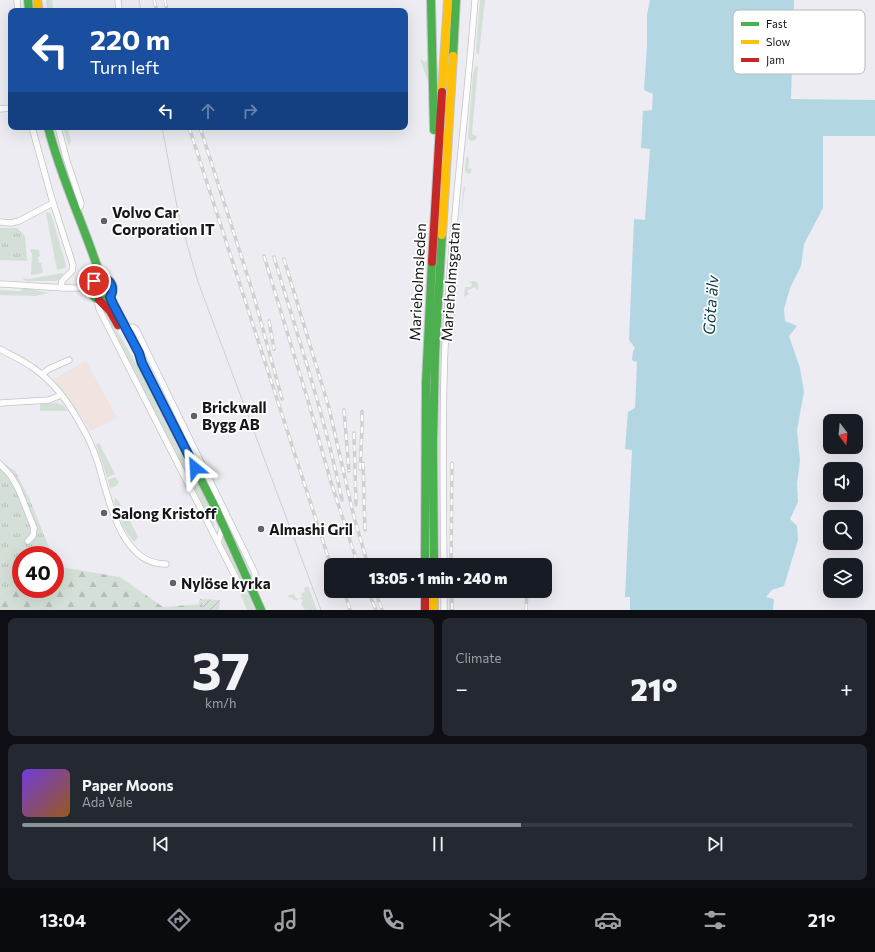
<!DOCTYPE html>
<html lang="en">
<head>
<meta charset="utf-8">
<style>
	:root { --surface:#171b24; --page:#242831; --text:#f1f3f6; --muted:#9ea1a6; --line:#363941; --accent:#8c9099 }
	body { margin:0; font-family:Commissioner,sans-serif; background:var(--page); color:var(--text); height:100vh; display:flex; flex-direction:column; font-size:15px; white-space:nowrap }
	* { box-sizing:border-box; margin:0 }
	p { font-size:13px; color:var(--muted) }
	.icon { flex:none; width:22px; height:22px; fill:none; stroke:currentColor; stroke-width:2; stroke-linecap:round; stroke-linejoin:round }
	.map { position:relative; height:610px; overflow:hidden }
	.details { display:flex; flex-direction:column; gap:8px; padding:8px; background:#0d0f14; flex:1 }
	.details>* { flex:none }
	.guide { position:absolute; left:8px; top:8px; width:400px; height:122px; border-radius:8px; box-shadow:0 4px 16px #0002; background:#1a4fa0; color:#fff; overflow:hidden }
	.needle { width:26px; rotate:164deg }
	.fabs { position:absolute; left:823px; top:414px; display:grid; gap:8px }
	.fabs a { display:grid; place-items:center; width:40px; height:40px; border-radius:8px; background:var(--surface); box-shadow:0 4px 16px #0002; font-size:20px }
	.speed { position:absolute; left:12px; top:546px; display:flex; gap:8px; font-size:20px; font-weight:700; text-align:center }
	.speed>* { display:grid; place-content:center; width:52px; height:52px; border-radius:50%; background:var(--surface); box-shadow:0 4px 16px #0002; line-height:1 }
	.speed .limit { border:6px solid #d22; background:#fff; color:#111 }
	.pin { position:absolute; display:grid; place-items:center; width:34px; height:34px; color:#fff; margin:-17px; border:2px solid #fff; border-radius:50%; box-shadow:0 1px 4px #0007 }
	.me { position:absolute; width:44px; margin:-22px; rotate:333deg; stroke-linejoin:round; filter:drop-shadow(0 0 3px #0008) }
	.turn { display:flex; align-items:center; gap:14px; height:84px; padding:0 16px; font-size:18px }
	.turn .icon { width:52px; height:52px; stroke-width:2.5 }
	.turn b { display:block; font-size:28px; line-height:34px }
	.lanes { display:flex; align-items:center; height:38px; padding:0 16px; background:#0003; justify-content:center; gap:20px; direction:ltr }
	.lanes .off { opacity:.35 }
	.big { font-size:30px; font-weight:800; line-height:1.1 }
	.details .card { flex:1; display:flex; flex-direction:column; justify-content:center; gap:6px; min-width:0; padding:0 14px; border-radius:8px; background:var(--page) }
	.details .dial { align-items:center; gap:0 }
	.dial b { font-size:52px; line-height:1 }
	.song { display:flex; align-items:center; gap:12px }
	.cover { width:48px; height:48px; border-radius:6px; background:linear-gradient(135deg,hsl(260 70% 55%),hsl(30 70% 35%)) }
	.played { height:4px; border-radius:2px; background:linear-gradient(90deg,var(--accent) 60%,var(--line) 60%) }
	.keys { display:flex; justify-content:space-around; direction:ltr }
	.heat { display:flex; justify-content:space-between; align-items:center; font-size:22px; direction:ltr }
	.details .tiles { flex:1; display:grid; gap:8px; grid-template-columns:1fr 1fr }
	.card:last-child { grid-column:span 2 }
	.trip { position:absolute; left:324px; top:558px; width:228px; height:40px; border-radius:8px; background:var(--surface); box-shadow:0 4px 16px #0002; font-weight:800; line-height:40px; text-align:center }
	.menu { display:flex; height:64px; justify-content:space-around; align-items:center; background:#090b0e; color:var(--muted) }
	.menu .icon { width:28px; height:28px }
	.menu .active { color:var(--accent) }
	.menu b { font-size:18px; color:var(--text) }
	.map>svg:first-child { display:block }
	.education { fill:#f0e3e0 }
	.grass { fill:#d4e0d7 }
	.forest { fill:url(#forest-firs) }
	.park { fill:url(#park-tufts) }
	.garden { fill:url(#garden-furrows) }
	.water { fill:#b3d6e3 }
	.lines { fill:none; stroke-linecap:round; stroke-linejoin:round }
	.street-casing { stroke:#c4c4c8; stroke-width:7 }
	.fast-casing { stroke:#c4c4c8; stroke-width:10 }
	.slow-casing { stroke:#c4c4c8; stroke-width:10 }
	.jam-casing { stroke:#c4c4c8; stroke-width:10 }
	.street { stroke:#fcfcfd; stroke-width:5.5 }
	.fast { stroke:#4caf50; stroke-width:8 }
	.slow { stroke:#ffc107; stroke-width:8 }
	.jam { stroke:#c62828; stroke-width:8 }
	.tram { stroke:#d0d0d2; stroke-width:1 }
	.rail-casing { stroke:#d0d0d2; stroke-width:3.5 }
	.rail { stroke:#fff; stroke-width:2; stroke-dasharray:6; stroke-linecap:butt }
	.route-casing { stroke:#114b97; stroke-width:10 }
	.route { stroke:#1a73e8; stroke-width:7 }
	.poi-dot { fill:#616266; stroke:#fff; stroke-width:1.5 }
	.labels { text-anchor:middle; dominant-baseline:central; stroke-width:3.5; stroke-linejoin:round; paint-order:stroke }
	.poi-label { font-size:15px; font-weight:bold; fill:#16171a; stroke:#fff; text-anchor:start }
	.street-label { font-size:15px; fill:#16171a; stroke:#fff }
	.water-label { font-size:16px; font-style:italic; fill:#0b3945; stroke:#fff }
	.key { fill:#fff; stroke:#b9b9ba; stroke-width:1 }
	.key-label { font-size:11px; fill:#16171a }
</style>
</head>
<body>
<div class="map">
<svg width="875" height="610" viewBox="0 0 875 610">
	<defs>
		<pattern id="forest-firs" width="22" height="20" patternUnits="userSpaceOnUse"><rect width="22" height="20" fill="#d4e0d7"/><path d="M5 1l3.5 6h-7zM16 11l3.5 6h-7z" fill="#b5bfb8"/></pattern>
		<pattern id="park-tufts" width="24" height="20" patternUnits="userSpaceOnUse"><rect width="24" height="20" fill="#d4e0d7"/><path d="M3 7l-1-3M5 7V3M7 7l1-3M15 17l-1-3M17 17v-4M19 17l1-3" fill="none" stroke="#b5bfb8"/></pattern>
		<pattern id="garden-furrows" width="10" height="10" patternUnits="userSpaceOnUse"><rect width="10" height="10" fill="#d4e0d7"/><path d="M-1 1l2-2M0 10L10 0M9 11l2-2" fill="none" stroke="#b5bfb8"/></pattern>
	</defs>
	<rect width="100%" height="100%" fill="#ececf2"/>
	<path class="education" d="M86 361 117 418 90 431 80 414 54 379Z"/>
	<path class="grass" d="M46 0H52L53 11H47Z
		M426 0H428L430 87 420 59 425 62 427 61Z
		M480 0H485L479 54H477L476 50Z
		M478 66 472 134 476 136 477 138 475 140 472 141 469 140 468 137 473 74 475 67Z
		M63 127H67L71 141 69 146Z
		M467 156 469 158 468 168 472 169 470 174 467 173 465 171 466 158Z
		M464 185 465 188 460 222Z
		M47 212 51 214 66 265 65 268 57 270 46 213Z
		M30 249 39 250 40 256 38 257 39 263H41L43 273 31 275 32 254Z
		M92 269C91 276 87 280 79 282L80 273Z
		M62 273 64 274 57 281H26L22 278 29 279Z
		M474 281 478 283V290L474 287 467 291 469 294 464 297 465 287H471L472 283 468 282Z
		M455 282 457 285 454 337 453 339C448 332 454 293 455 282Z
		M24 288 49 293 35 296 0 295V290L20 291Z
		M441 319H443L441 377 440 565H439L438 421Z
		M109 320 122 339 142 375 209 505 215 527H214L108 321Z
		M57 403 63 405 68 411H40V404Z
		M99 443 115 474 108 477H107L96 445Z
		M115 477 119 482 116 486 110 488 108 480Z
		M116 498C121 502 122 509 119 514L114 501V500Z
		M124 513H126L138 537V538L135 541 132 540C129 535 120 525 121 519 121 516 123 515 124 513Z
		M222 536H223L241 578V580L223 546Z
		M308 586 317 610H305L301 604 303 600 298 598 297 601 287 596 294 594 296 598C297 599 301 598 302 597L301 593 305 592 304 588Z
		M238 589C249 590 251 601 255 610H247Z
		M449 591H454V610H449Z"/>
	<path class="forest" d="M55 566 120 577 163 607 202 604 204 610H0V594L21 583V589H55Z"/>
	<path class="park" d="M0 228H17L25 236 27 261 0 260Z
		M0 461 15 471 30 500 52 555H21V583L0 594Z"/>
	<path class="garden" d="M200 599 220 600 219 610H204L202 604H199Z"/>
	<path class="water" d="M650 0H794L791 99 875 100V136H823V208L804 244 801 266 790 288 784 309 785 321 797 326 789 336 800 368 804 392 797 430 800 461 797 484 798 502 790 519 797 526 798 540 784 586 772 590 766 597 774 599 773 610H630V597H625L632 450 625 449 628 412 635 408 637 362 632 360 633 351 635 348 629 340 634 219 645 220 650 149 641 148 643 111 652 110 653 94 644 90 647 45V15Z"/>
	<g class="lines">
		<defs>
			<path id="street" d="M17 0 18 11
				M118 0 119 11
				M0 109 11 108
				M32 127 51 196 73 265 72 271 62 281 61 288
				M58 127 67 161 81 203 80 207 77 209
				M0 222 11 223 19 221 53 203
				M0 284C30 285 60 289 91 288
				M97 299 99 309 238 582C244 586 251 584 255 578V573L136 329 133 327 126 328
				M0 349C11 355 22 360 32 367 53 381 70 404 82 427 89 438 94 451 98 463 108 496 120 565 166 564
				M42 374 49 369 69 360
				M0 403 49 400 61 395
				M0 464 11 476 18 488 34 528 33 536 28 541
				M218 542 223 525
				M444 565C443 493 442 419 445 347 451 231 466 116 475 0
				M444 591V610"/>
			<path id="fast" d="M28 0 29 11
				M431 0 434 130
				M453 56 456 0
				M48 127C61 179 85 227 101 278
				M91 289a11 11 0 1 1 22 0a11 11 0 1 1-22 0Z
				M110 297 139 353 141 363 215 507 261 610
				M425 565 426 382 432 262
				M434 565 433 445 435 355 442 235"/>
			<path id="slow" d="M37 0 39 11
				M442 92 448 0
				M442 235 453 56
				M434 591V610"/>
			<path id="jam" d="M432 262 442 92
				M99 300 110 311 118 325
				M425 591V610"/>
		</defs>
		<use href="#street" class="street-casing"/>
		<use href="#fast" class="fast-casing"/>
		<use href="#slow" class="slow-casing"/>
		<use href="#jam" class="jam-casing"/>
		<use href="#street" class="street"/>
		<use href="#fast" class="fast"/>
		<use href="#slow" class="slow"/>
		<use href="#jam" class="jam"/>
		<path class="tram" d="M139 0 141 11
			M162 127 179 217 198 282 321 610"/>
		<defs>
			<path id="rail" d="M154 0 157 11
				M165 0 167 11
				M189 127 331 566
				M200 127 253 293 282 399
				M264 256 309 404 330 479 358 565
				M274 257C298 337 325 417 342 500
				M284 259 329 408 354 517 368 565
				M269 321 274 349
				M344 410 349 471
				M354 433 356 505
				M363 463 365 530
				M360 469 362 429V411
				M451 565 452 463
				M344 591 350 610
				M368 591 376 610
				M375 591 382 610
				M452 591V610
				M526 610 527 591"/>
		</defs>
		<use href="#rail" class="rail-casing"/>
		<use href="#rail" class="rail"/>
	</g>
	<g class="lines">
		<defs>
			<path id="route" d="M94 281C105 273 117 285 110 297L113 304 139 353 142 363 195 468"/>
		</defs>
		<use href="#route" class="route-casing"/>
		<use href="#route" class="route"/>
	</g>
	<g class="poi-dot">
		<circle cx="104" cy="221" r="4"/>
		<circle cx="194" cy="416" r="4"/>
		<circle cx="104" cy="513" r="4"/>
		<circle cx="261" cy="529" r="4"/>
		<circle cx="173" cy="583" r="4"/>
	</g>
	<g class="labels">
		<g class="poi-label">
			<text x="112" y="212">Volvo Car<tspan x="112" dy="17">Corporation IT</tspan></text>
			<text x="202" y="407">Brickwall<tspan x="202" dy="17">Bygg AB</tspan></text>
			<text x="112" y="513">Salong Kristoff</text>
			<text x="269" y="529">Almashi Gril</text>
			<text x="181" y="583">Nylöse kyrka</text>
		</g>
		<g class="street-label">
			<text transform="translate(417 282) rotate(-87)">Marieholmsleden</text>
			<text transform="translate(450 282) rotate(-86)">Marieholmsgatan</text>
		</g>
		<g class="water-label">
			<text transform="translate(710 305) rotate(-86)">Göta älv</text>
		</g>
	</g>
	<rect x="733" y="10" width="132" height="64" rx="6" class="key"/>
	<rect x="741" y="22" width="18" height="4" fill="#4caf50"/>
	<rect x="741" y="40" width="18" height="4" fill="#ffc107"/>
	<rect x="741" y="58" width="18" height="4" fill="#c62828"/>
	<g class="key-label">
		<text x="766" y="28">Fast</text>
		<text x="766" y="46">Slow</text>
		<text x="766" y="64">Jam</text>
	</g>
</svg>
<div class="fabs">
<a><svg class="needle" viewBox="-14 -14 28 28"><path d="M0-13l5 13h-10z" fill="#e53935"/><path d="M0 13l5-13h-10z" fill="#9ea1a6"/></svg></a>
<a><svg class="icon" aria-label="sound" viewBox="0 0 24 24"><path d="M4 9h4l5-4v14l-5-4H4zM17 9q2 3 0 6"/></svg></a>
<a><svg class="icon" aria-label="search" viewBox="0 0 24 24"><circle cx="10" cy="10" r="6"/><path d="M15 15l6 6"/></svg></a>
<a><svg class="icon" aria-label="layers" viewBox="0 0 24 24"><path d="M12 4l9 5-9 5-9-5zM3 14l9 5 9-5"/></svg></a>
</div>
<div class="speed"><div class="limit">40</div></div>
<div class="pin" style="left:94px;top:281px;background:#d93025"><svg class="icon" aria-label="arrive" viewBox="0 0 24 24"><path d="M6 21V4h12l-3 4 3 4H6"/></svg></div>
<svg class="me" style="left:195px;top:468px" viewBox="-20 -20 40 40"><path d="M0-17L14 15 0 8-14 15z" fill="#1a73e8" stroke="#fff" stroke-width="4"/></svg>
<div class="trip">13:05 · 1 min · 240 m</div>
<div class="guide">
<div class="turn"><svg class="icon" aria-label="left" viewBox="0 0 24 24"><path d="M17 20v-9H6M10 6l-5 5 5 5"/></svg><div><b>220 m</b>Turn left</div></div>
<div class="lanes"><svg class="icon" aria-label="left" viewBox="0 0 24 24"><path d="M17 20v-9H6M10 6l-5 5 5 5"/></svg><svg class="icon off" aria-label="ahead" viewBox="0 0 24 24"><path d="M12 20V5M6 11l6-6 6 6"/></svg><svg class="icon off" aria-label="right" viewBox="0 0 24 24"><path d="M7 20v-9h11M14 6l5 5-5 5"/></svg></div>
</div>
</div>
<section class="details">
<div class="tiles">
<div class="card dial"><b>37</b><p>km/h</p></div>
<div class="card"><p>Climate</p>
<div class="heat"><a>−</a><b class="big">21°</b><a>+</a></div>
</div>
<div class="card">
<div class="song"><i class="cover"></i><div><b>Paper Moons</b><p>Ada Vale</p></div></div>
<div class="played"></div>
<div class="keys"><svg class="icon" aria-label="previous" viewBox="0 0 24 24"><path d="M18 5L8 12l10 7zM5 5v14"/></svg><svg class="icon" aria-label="pause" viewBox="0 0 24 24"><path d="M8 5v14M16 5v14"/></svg><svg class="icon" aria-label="next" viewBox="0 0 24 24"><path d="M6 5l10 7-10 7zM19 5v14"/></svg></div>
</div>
</div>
</section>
<nav class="menu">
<b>13:04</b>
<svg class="icon active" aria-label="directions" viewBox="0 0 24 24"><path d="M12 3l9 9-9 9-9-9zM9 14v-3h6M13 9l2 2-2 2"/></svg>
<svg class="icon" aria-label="music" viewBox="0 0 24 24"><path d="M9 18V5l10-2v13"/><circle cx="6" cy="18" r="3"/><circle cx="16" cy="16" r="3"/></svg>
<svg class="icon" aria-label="phone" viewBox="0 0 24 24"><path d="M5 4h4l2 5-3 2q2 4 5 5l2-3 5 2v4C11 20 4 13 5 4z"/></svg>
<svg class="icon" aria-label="climate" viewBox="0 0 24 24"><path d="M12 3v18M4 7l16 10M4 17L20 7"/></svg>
<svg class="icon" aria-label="car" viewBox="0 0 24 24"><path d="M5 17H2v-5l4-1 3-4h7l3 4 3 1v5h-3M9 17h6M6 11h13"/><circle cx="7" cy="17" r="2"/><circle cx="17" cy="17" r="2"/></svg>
<svg class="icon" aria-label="filters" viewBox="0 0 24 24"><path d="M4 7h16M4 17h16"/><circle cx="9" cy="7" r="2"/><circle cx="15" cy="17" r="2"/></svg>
<b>21°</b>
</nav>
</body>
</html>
